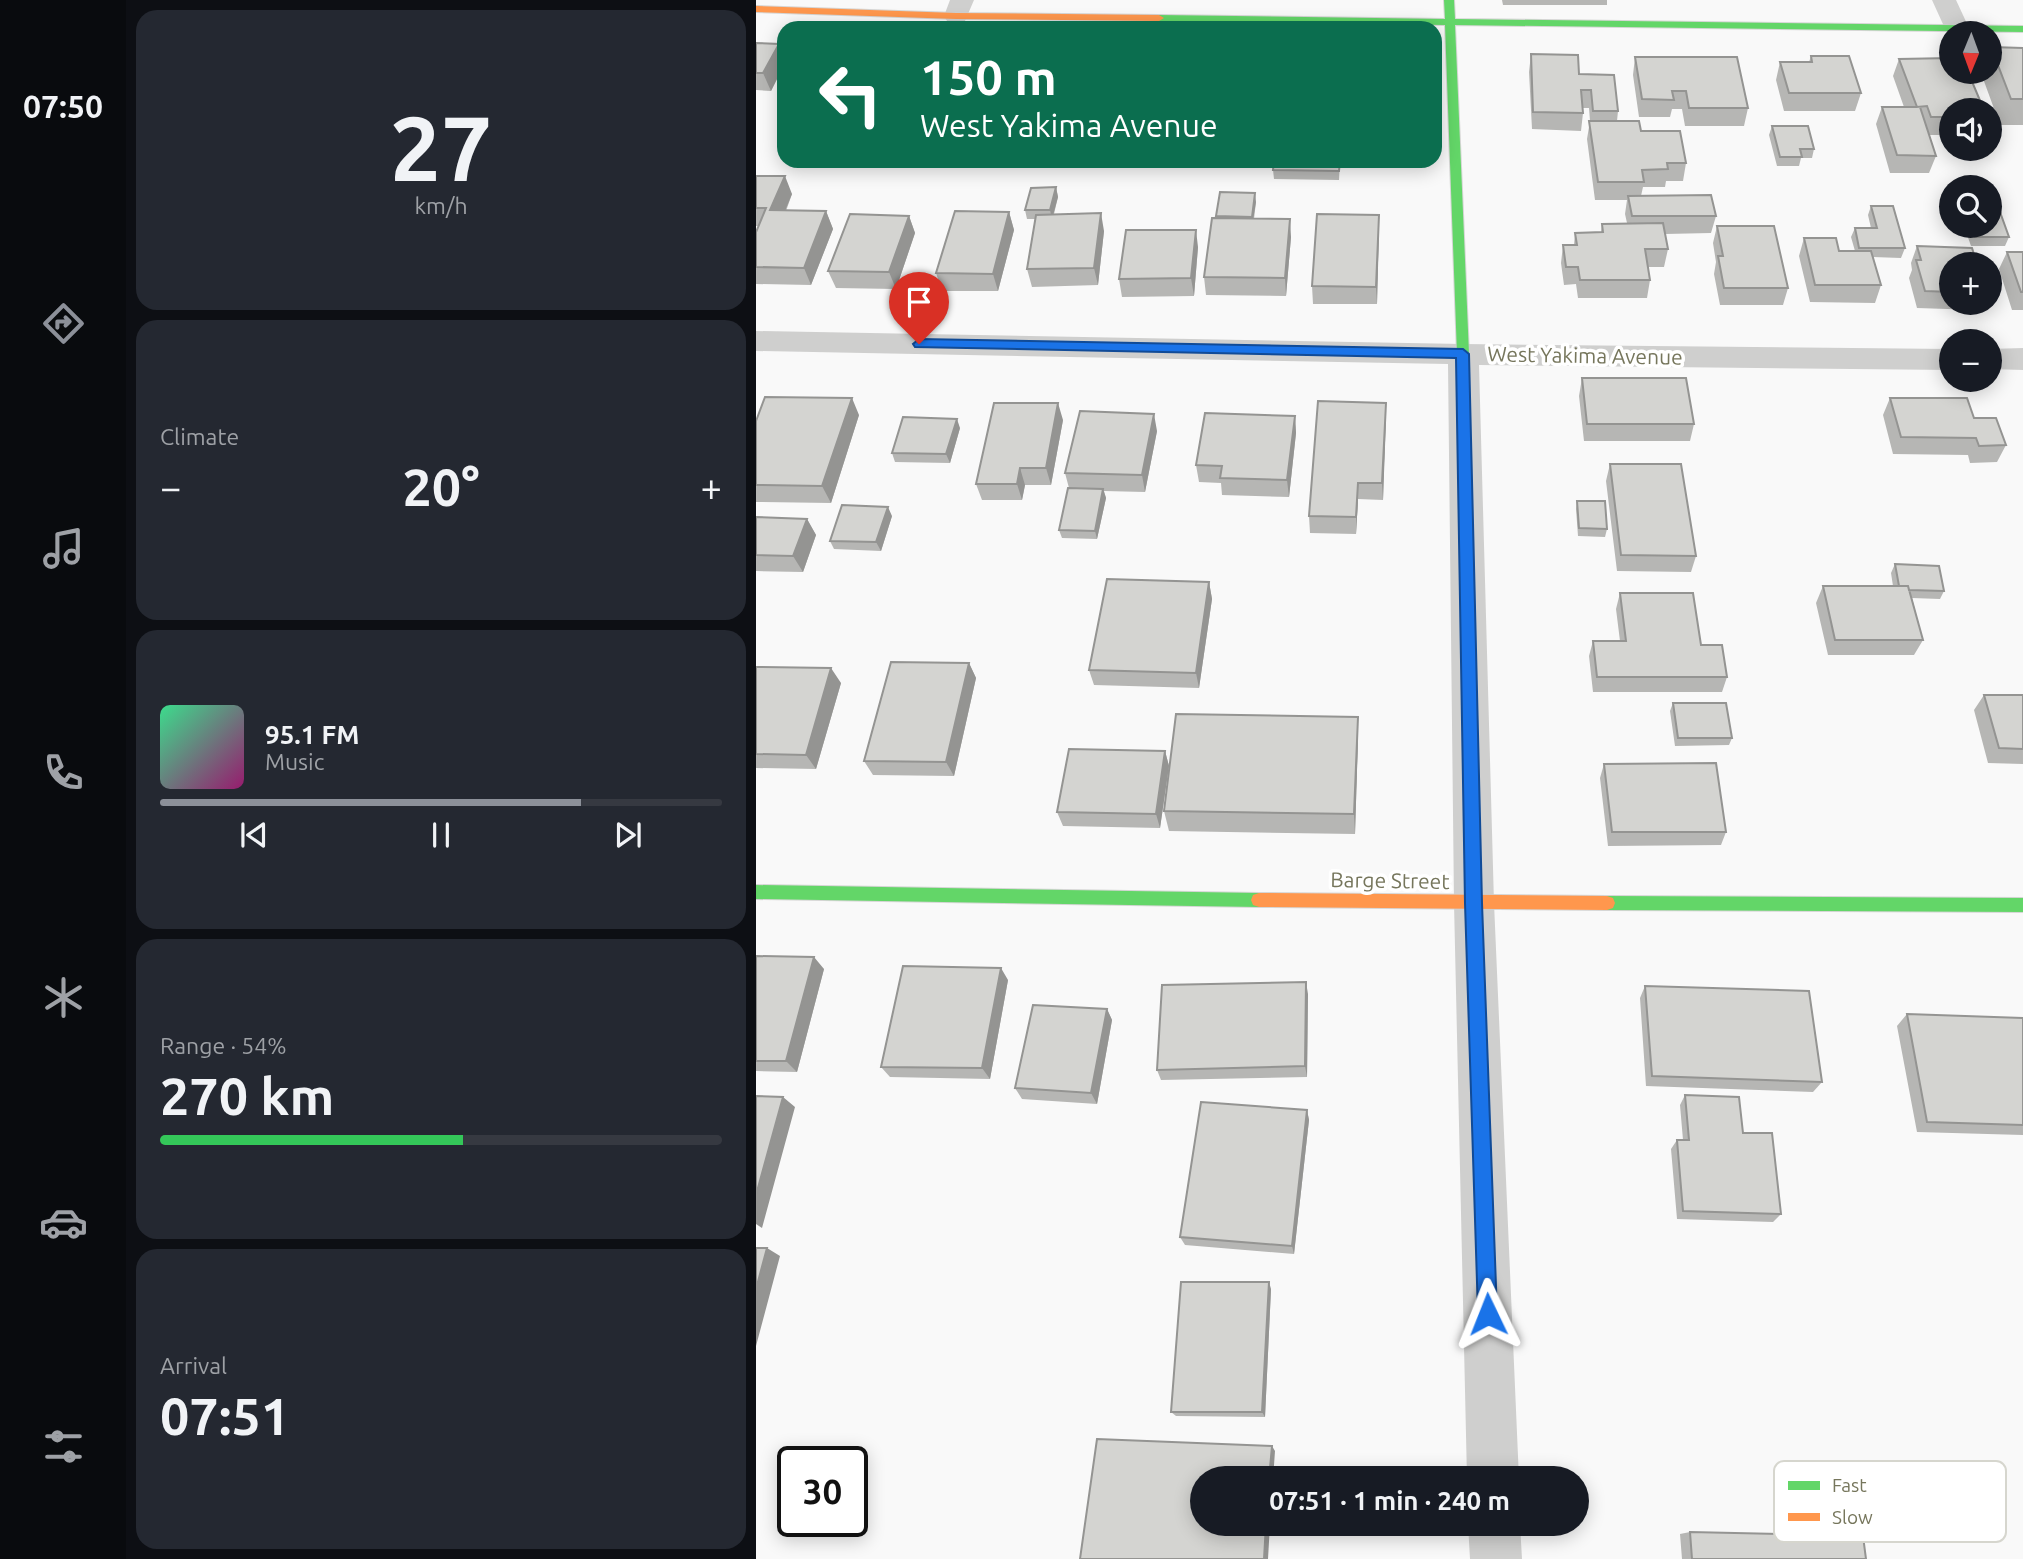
<!DOCTYPE html>
<html lang="en">
<head>
<meta charset="utf-8">
<style>
	:root { --surface:#171b24; --page:#242831; --text:#f1f3f6; --muted:#9ea1a6; --line:#363941; --accent:#8c9099 }
	body { margin:0; font-family:Ubuntu,sans-serif; background:var(--page); color:var(--text); height:100vh; display:flex; flex-direction:column; font-size:26px; white-space:nowrap }
	* { box-sizing:border-box; margin:0 }
	p { font-size:23px; color:var(--muted) }
	.icon { flex:none; width:38px; height:38px; fill:none; stroke:currentColor; stroke-width:2; stroke-linecap:round; stroke-linejoin:round }
	.map { position:relative; flex:1; overflow:hidden }
	.drawer { display:flex; flex-direction:column; gap:10px; padding:10px; background:#0d0f14; width:630px }
	.drawer>* { flex:none }
	.top-card { position:absolute; left:21px; top:21px; width:665px; height:147px; border-radius:21px; box-shadow:0 4px 18px #0003; background:#0b6e4f; color:#fff; overflow:hidden }
	.needle { width:46px; rotate:181deg }
	.buttons { position:absolute; left:1183px; top:21px; display:grid; gap:14px }
	.buttons a { display:grid; place-items:center; width:63px; height:63px; border-radius:50%; background:var(--surface); box-shadow:0 4px 18px #0003; font-size:35px }
	.speed { position:absolute; left:21px; top:1446px; display:flex; gap:14px; font-size:35px; font-weight:700; text-align:center }
	.speed>* { display:grid; place-content:center; width:91px; height:91px; border-radius:50%; background:var(--surface); box-shadow:0 4px 18px #0003; line-height:1 }
	.speed .limit { border:4px solid #111; border-radius:10px; background:#fff; color:#111 }
	.pin { position:absolute; display:grid; place-items:center; width:60px; height:60px; color:#fff; margin:-72px -30px; border-radius:50% 50% 50% 0; rotate:-45deg; box-shadow:0 0 7px #0007 }
	.pin .icon { rotate:45deg }
	.me { position:absolute; width:77px; margin:-38px; rotate:358deg; stroke-linejoin:round; filter:drop-shadow(0 0 5px #0008) }
	.turn { display:flex; align-items:center; gap:24px; height:147px; padding:0 28px; font-size:32px }
	.turn .icon { width:91px; height:91px; stroke-width:2.5 }
	.turn b { display:block; font-size:49px; line-height:60px }
	.big { font-size:52px; font-weight:600; line-height:1.1 }
	.drawer .card { flex:1; display:flex; flex-direction:column; justify-content:center; gap:10px; min-width:0; padding:0 24px; border-radius:21px; background:var(--page) }
	.drawer .dial { align-items:center; gap:0 }
	.dial b { font-size:91px; line-height:1 }
	.song { display:flex; align-items:center; gap:21px }
	.cover { width:84px; height:84px; border-radius:10px; background:linear-gradient(135deg,hsl(150 70% 55%),hsl(320 70% 35%)) }
	.played { height:7px; border-radius:4px; background:linear-gradient(90deg,var(--accent) 75%,var(--line) 75%) }
	.keys { display:flex; justify-content:space-around; direction:ltr }
	.heat { display:flex; justify-content:space-between; align-items:center; font-size:38px; direction:ltr }
	.charge { height:10px; border-radius:5px; background:linear-gradient(90deg,#34c759 54%,var(--line) 0) }
	.trip { position:absolute; left:434px; top:1466px; width:399px; height:70px; border-radius:35px; background:var(--surface); box-shadow:0 4px 18px #0003; font-weight:600; line-height:70px; text-align:center }
	main { display:flex; flex:1; min-height:0 }
	.tab-bar { display:flex; flex-direction:column; width:126px; justify-content:space-around; align-items:center; background:#090b0e; color:var(--muted) }
	.tab-bar .icon { width:49px; height:49px }
	.tab-bar .on { color:var(--accent) }
	.tab-bar b { font-size:32px; color:var(--text) }
	.map>svg:first-child { display:block }
	.lines { fill:none; stroke-linecap:round; stroke-linejoin:round }
	.fast-casing { stroke:#d6d6d5; stroke-width:2 }
	.slow-casing { stroke:#d6d6d5; stroke-width:2 }
	.street { fill:#cfcfce; fill-rule:evenodd }
	.fast { fill:#63d668; fill-rule:evenodd }
	.slow { fill:#ff974d; fill-rule:evenodd }
	.wall { fill:#b6b6b4 }
	.shaded-wall { fill:#949492 }
	.building { fill:#d4d4d1; stroke:#949492; stroke-width:2 }
	.route { fill:#1a73e8; stroke:#114b97; stroke-width:2 }
	.labels { text-anchor:middle; dominant-baseline:central; stroke-width:7; stroke-linejoin:round; paint-order:stroke }
	.street-label { font-size:21px; fill:#76765c; stroke:#fff }
	.key { fill:#fff; stroke:#d6d6ce; stroke-width:2 }
	.key-label { font-size:19px; fill:#76765c }
</style>
</head>
<body>
<main>
<nav class="tab-bar">
<b>07:50</b>
<svg class="icon on" aria-label="directions" viewBox="0 0 24 24"><path d="M12 3l9 9-9 9-9-9zM9 14v-3h6M13 9l2 2-2 2"/></svg>
<svg class="icon" aria-label="music" viewBox="0 0 24 24"><path d="M9 18V5l10-2v13"/><circle cx="6" cy="18" r="3"/><circle cx="16" cy="16" r="3"/></svg>
<svg class="icon" aria-label="phone" viewBox="0 0 24 24"><path d="M5 4h4l2 5-3 2q2 4 5 5l2-3 5 2v4C11 20 4 13 5 4z"/></svg>
<svg class="icon" aria-label="climate" viewBox="0 0 24 24"><path d="M12 3v18M4 7l16 10M4 17L20 7"/></svg>
<svg class="icon" aria-label="car" viewBox="0 0 24 24"><path d="M5 17H2v-5l4-1 3-4h7l3 4 3 1v5h-3M9 17h6M6 11h13"/><circle cx="7" cy="17" r="2"/><circle cx="17" cy="17" r="2"/></svg>
<svg class="icon" aria-label="filters" viewBox="0 0 24 24"><path d="M4 7h16M4 17h16"/><circle cx="9" cy="7" r="2"/><circle cx="15" cy="17" r="2"/></svg>
</nav>
<section class="drawer">
<div class="card dial"><b>27</b><p>km/h</p></div>
<div class="card"><p>Climate</p>
<div class="heat"><a>−</a><b class="big">20°</b><a>+</a></div>
</div>
<div class="card">
<div class="song"><i class="cover"></i><div><b>95.1 FM</b><p>Music</p></div></div>
<div class="played"></div>
<div class="keys"><svg class="icon" aria-label="previous" viewBox="0 0 24 24"><path d="M18 5L8 12l10 7zM5 5v14"/></svg><svg class="icon" aria-label="pause" viewBox="0 0 24 24"><path d="M8 5v14M16 5v14"/></svg><svg class="icon" aria-label="next" viewBox="0 0 24 24"><path d="M6 5l10 7-10 7zM19 5v14"/></svg></div>
</div>
<div class="card"><p>Range · 54%</p><b class="big">270 km</b><div class="charge"></div></div>
<div class="card"><p>Arrival</p><b class="big">07:51</b></div>
</section>
<div class="map">
<svg width="1267" height="1559" viewBox="0 0 1267 1559">
	<rect width="100%" height="100%" fill="#f9f9f9"/>
	<g class="lines">
		<defs>
			<path id="fast" d="M688 0H698L699 19 1267 26V32L699 25 713 354 707 358 701 354 689 25 403 21 398 18 403 15 689 19Z
				M0 885 503 893 509 895 511 900 509 905 503 907 0 899Z
				M851 896 1267 898V912L851 910 845 908 843 903 845 898Z"/>
			<path id="slow" d="M0 6 200 13 403 15 408 18 403 21 200 19 0 12Z
				M503 893 851 896 857 898 859 903 857 908 851 910 503 907 497 905 495 900 497 895Z"/>
		</defs>
		<use href="#fast" class="fast-casing"/>
		<use href="#slow" class="slow-casing"/>
		<path class="street" d="M194 0H218L209 21 200 23 191 21 188 16Z
			M1176 0H1200L1213 28 1209 33H1191Z
			M0 331 707 344 1195 349V370L723 365 738 903 763 1479H711L698 903 692 364 0 351Z
			M1267 348V370L1234 369V349Z
			M712 1524H764L766 1559H714Z"/>
		<use href="#fast" class="fast"/>
		<use href="#slow" class="slow"/>
	</g>
	<path class="wall" d="M746 0H851V5H747Z
		M0 43 23 44 28 58V65L15 91 0 90Z
		M1235 47 1267 48V125H1244L1225 73V72H1234V50Z
		M775 54 823 74 862 111 861 121 885 131 930 163 927 181H910L909 187H887L885 196 960 216 955 233 909 234 912 249 908 267H892L894 280 891 298H822L820 284 808 285 805 263 807 245H818L819 233 845 232 846 224 871 223 869 214 871 200H839L831 139 834 121 833 108H827V113L825 131 776 129 773 72Z
		M1055 56 1105 93 1099 111H1028L1020 80 1024 62H1053Z
		M879 57 992 108 988 126H929L926 109H916L914 117H883L877 75Z
		M1143 59 1195 110V135H1173L1180 156 1173 173H1134L1120 124 1126 107H1148L1137 76Z
		M1016 126 1058 149 1056 158H1045L1043 166H1021L1013 135Z
		M375 161H446L445 167H376Z
		M584 161 583 180 518 179 517 170Z
		M0 176 36 194 30 211H70L77 229 55 285 0 284V232L3 226H0Z
		M300 187 302 197 298 214 348 231 342 285 276 287 271 269 279 219H271L269 210Z
		M500 202 498 219 535 237 530 296 450 295 448 277 460 216Z
		M1115 206 1149 248 1145 258 1117 257 1125 285 1119 303 1054 302 1043 256 1048 238 1083 251H1099L1095 237 1099 228H1115L1112 215Z
		M253 212 258 230 242 291H186L180 273Z
		M623 215 621 304H557L556 286Z
		M153 216 159 233 140 289 80 288 72 271Z
		M961 226 1032 288 1027 305H964L958 274 960 262 957 243Z
		M1208 226H1234L1253 237 1249 246H1215Z
		M1161 246 1195 264V303H1225L1222 310 1161 308 1153 278 1156 270 1155 263Z
		M442 247 438 296 366 297 363 279Z
		M1251 252H1267V310H1256L1243 269Z
		M826 378 938 424 934 441H828L823 396Z
		M1134 398 1218 418 1250 445 1241 462 1214 463 1212 455 1137 454 1127 415Z
		M630 403 627 500 602 499 600 534 554 533 553 516Z
		M103 415 75 503 0 502V421Z
		M539 416 540 433 533 497 466 495 465 483 443 482 440 465Z
		M307 420 295 485H269L266 500H226L220 484Z
		M204 428 194 463 139 462 136 453Z
		M401 431 389 492 348 491 350 498 341 539 306 538 303 530 313 488 309 473Z
		M854 464 940 556 935 572 861 571 850 481Z
		M821 501 851 529 849 537 822 536 820 509Z
		M136 516 125 551 78 549 74 541Z
		M0 517 51 519 60 535 47 572 0 571Z
		M1139 564 1188 591 1184 599 1156 598 1167 640 1158 655H1072L1060 603 1067 586H1137L1135 573Z
		M453 582 456 599 443 688 338 685 333 670Z
		M864 593 945 645 971 677 966 692H837L833 656 837 641H864L860 609Z
		M213 663 220 678 198 776 117 775 108 761Z
		M0 667 85 683 60 769 0 768Z
		M1228 695H1267V764L1232 763 1218 710Z
		M917 703 976 738 973 745 919 746 914 711Z
		M602 738 599 834 413 831 408 811Z
		M409 751 413 766 404 828 307 826 301 812Z
		M848 764 970 832 965 845 852 846 844 778Z
		M0 956 68 969 41 1072 0 1071Z
		M252 980 234 1079 134 1077 125 1067Z
		M889 986 1066 1082 1057 1092 890 1086 884 998Z
		M552 994 551 1077 405 1080 401 1070Z
		M351 1009 356 1020 341 1104 266 1099 259 1088Z
		M1151 1014 1267 1018V1135L1161 1132 1141 1026Z
		M929 1095 987 1133 1025 1214 1017 1222 921 1219 915 1149 921 1140H927L924 1105Z
		M551 1110 553 1120 538 1254 429 1245 424 1237Z
		M515 1289 509 1417 420 1416 415 1412Z
		M934 1532 1110 1559H926L924 1534Z"/>
	<path class="shaded-wall" d="M23 44 28 58V65L15 91 7 73Z
		M29 176 36 194 22 228 14 210Z
		M300 187 302 197 296 219 294 210Z
		M499 193 500 202 496 226V217Z
		M70 211 77 229 55 285 48 268Z
		M253 212 258 230 242 291 237 274Z
		M345 213 348 231 342 285 338 268Z
		M623 215V232L621 304 620 287Z
		M153 216 159 233 140 289 133 272Z
		M534 219 535 237 530 296 529 278Z
		M440 230 442 247 438 296 435 278Z
		M96 398 103 415 75 503 66 486Z
		M302 403 307 420 295 485 290 468Z
		M630 403V420L627 500 626 483Z
		M398 414 401 431 389 492 386 475Z
		M539 416 540 433 533 497 531 480Z
		M201 419 204 428 194 463 190 454Z
		M264 468 269 485 266 500 261 484Z
		M602 483V499L600 534V517Z
		M347 489 350 498 341 539 339 531Z
		M132 507 136 516 125 551 120 542Z
		M51 519 60 535 47 572 37 556Z
		M453 582 456 599 443 688 440 673Z
		M213 663 220 678 198 776 190 762Z
		M75 668 85 683 60 769 50 755Z
		M602 717V738L599 834 598 814Z
		M409 751 413 766 404 828 400 814Z
		M58 957 68 969 41 1072 30 1061Z
		M245 968 252 980 234 1079 226 1068Z
		M550 982 552 994 551 1077 549 1066Z
		M351 1009 356 1020 341 1104 335 1093Z
		M27 1097 39 1107 6 1228 0 1224V1195Z
		M551 1110 553 1120 538 1254 536 1246Z
		M11 1248 24 1256 0 1346V1289Z
		M513 1282 515 1289 509 1417 506 1412Z
		M516 1446 519 1451 517 1479H513Z
		M510 1524H514L512 1559H508Z"/>
	<path class="building" d="M0 43 23 44 7 73H0Z
		M1235 47 1267 48V99H1255Z
		M775 54 822 55 823 74 858 75 862 111H837L835 90H825L827 113 777 112Z
		M1055 56H1093L1105 93H1033L1024 62H1056Z
		M879 57H981L992 108H933L930 91H916L918 100 886 99Z
		M1195 58V72H1212L1228 110H1195V117H1175L1171 106 1161 107 1143 59Z
		M1126 107H1164L1180 156 1141 155Z
		M833 121H883L885 131H924L930 163H911L912 169 886 170 888 182H842Z
		M1016 126H1052L1058 149H1044L1046 157H1024Z
		M518 161H584L583 171 517 170Z
		M0 176H29L14 210 70 211 48 268 0 267V232L10 208H0Z
		M300 187 294 210H269L275 188Z
		M464 192 499 193 496 217 460 216Z
		M955 195 960 216H876L872 196Z
		M1115 206H1137L1149 248H1103L1099 228H1121Z
		M199 211 253 212 237 274 180 273Z
		M1234 212H1244L1253 237H1219L1215 226H1234Z
		M345 213 338 268 271 269 280 215Z
		M94 214 153 216 133 272 72 271Z
		M561 214 623 215 620 287 556 286Z
		M456 218 534 219 529 278 448 277Z
		M907 223 912 249H889L894 280H824L822 267H810L807 245H821L819 233 847 232 846 224Z
		M961 226H1018L1032 288H968L962 256H967Z
		M370 230H440L435 278 363 279Z
		M1048 238H1080L1083 251H1115L1125 285H1059Z
		M1161 246 1216 248 1221 264H1195V292L1169 291 1160 260H1165Z
		M1251 252H1267V292H1265Z
		M826 378H930L938 424H831Z
		M9 397 96 398 66 486 0 485V421Z
		M1134 398H1211L1218 418H1240L1250 445 1223 446 1220 438 1145 437Z
		M562 401 630 403 626 483H602L600 517 553 516Z
		M238 403H302L290 468H264L261 484H220Z
		M324 411 398 414 386 475 309 473Z
		M449 413 539 416 531 480 464 478 466 466 440 465Z
		M147 417 201 419 190 454 136 453Z
		M854 464H925L940 556 865 555Z
		M312 488 347 489 339 531 303 530Z
		M821 501H849L851 529 823 528Z
		M86 505 132 507 120 542 74 541Z
		M0 517 51 519 37 556 0 555Z
		M1139 564 1183 566 1188 591 1153 590 1152 586H1143Z
		M351 579 453 582 440 673 333 670Z
		M1067 586H1152L1167 640H1079Z
		M864 593H937L945 645H966L971 677H841L837 641H870Z
		M135 662 213 663 190 762 108 761Z
		M0 667 75 668 50 755 0 754Z
		M1228 695H1267V749L1243 748Z
		M917 703H970L976 738H922Z
		M420 714 602 717 598 814 408 811Z
		M313 749 409 751 400 814 301 812Z
		M960 763 970 832H856L848 764Z
		M0 956 58 957 30 1061H0Z
		M147 966 245 968 226 1068 125 1067Z
		M550 982 549 1066 401 1070 406 985Z
		M889 986 1053 991 1066 1082 896 1076Z
		M277 1005 351 1009 335 1093 259 1088Z
		M1151 1014 1267 1018V1125L1171 1122Z
		M929 1095 983 1097 987 1133H1016L1025 1214 927 1211 921 1140H933Z
		M0 1096 27 1097 0 1195Z
		M445 1102 551 1110 536 1246 424 1237Z
		M0 1248H11L0 1289Z
		M425 1282H513L506 1412H415Z
		M341 1439 516 1446 513 1479H446V1524H510L508 1559H324Z
		M934 1532 1107 1536 1110 1559H936Z"/>
	<path class="route" d="M163 339 707 349 713 354 726 903 741 1314 739 1321 732 1324 724 1321 722 1314 709 903 700 358 159 347 157 344Z"/>
	<g class="labels">
		<g class="street-label">
			<text transform="translate(829 355) rotate(1)">West Yakima Avenue</text>
			<text transform="translate(634 880) rotate(1)">Barge Street</text>
		</g>
	</g>
	<rect x="1018" y="1461" width="232" height="81" rx="10" class="key"/>
	<rect x="1032" y="1481" width="32" height="9" fill="#63d668"/>
	<rect x="1032" y="1513" width="32" height="8" fill="#ff974d"/>
	<g class="key-label">
		<text x="1076" y="1492">Fast</text>
		<text x="1076" y="1524">Slow</text>
	</g>
</svg>
<div class="buttons">
<a><svg class="needle" viewBox="-14 -14 28 28"><path d="M0-13l5 13h-10z" fill="#e53935"/><path d="M0 13l5-13h-10z" fill="#9ea1a6"/></svg></a>
<a><svg class="icon" aria-label="sound" viewBox="0 0 24 24"><path d="M4 9h4l5-4v14l-5-4H4zM17 9q2 3 0 6"/></svg></a>
<a><svg class="icon" aria-label="search" viewBox="0 0 24 24"><circle cx="10" cy="10" r="6"/><path d="M15 15l6 6"/></svg></a>
<a>+</a>
<a>−</a>
</div>
<div class="speed"><div class="limit">30</div></div>
<div class="pin" style="left:163px;top:344px;background:#d93025"><svg class="icon" aria-label="arrive" viewBox="0 0 24 24"><path d="M6 21V4h12l-3 4 3 4H6"/></svg></div>
<svg class="me" style="left:732px;top:1314px" viewBox="-20 -20 40 40"><path d="M0-17L14 15 0 8-14 15z" fill="#1a73e8" stroke="#fff" stroke-width="4"/></svg>
<div class="trip">07:51 · 1 min · 240 m</div>
<div class="top-card">
<div class="turn"><svg class="icon" aria-label="left" viewBox="0 0 24 24"><path d="M17 20v-9H6M10 6l-5 5 5 5"/></svg><div><b>150 m</b>West Yakima Avenue</div></div>
</div>
</div>
</main>
</body>
</html>
